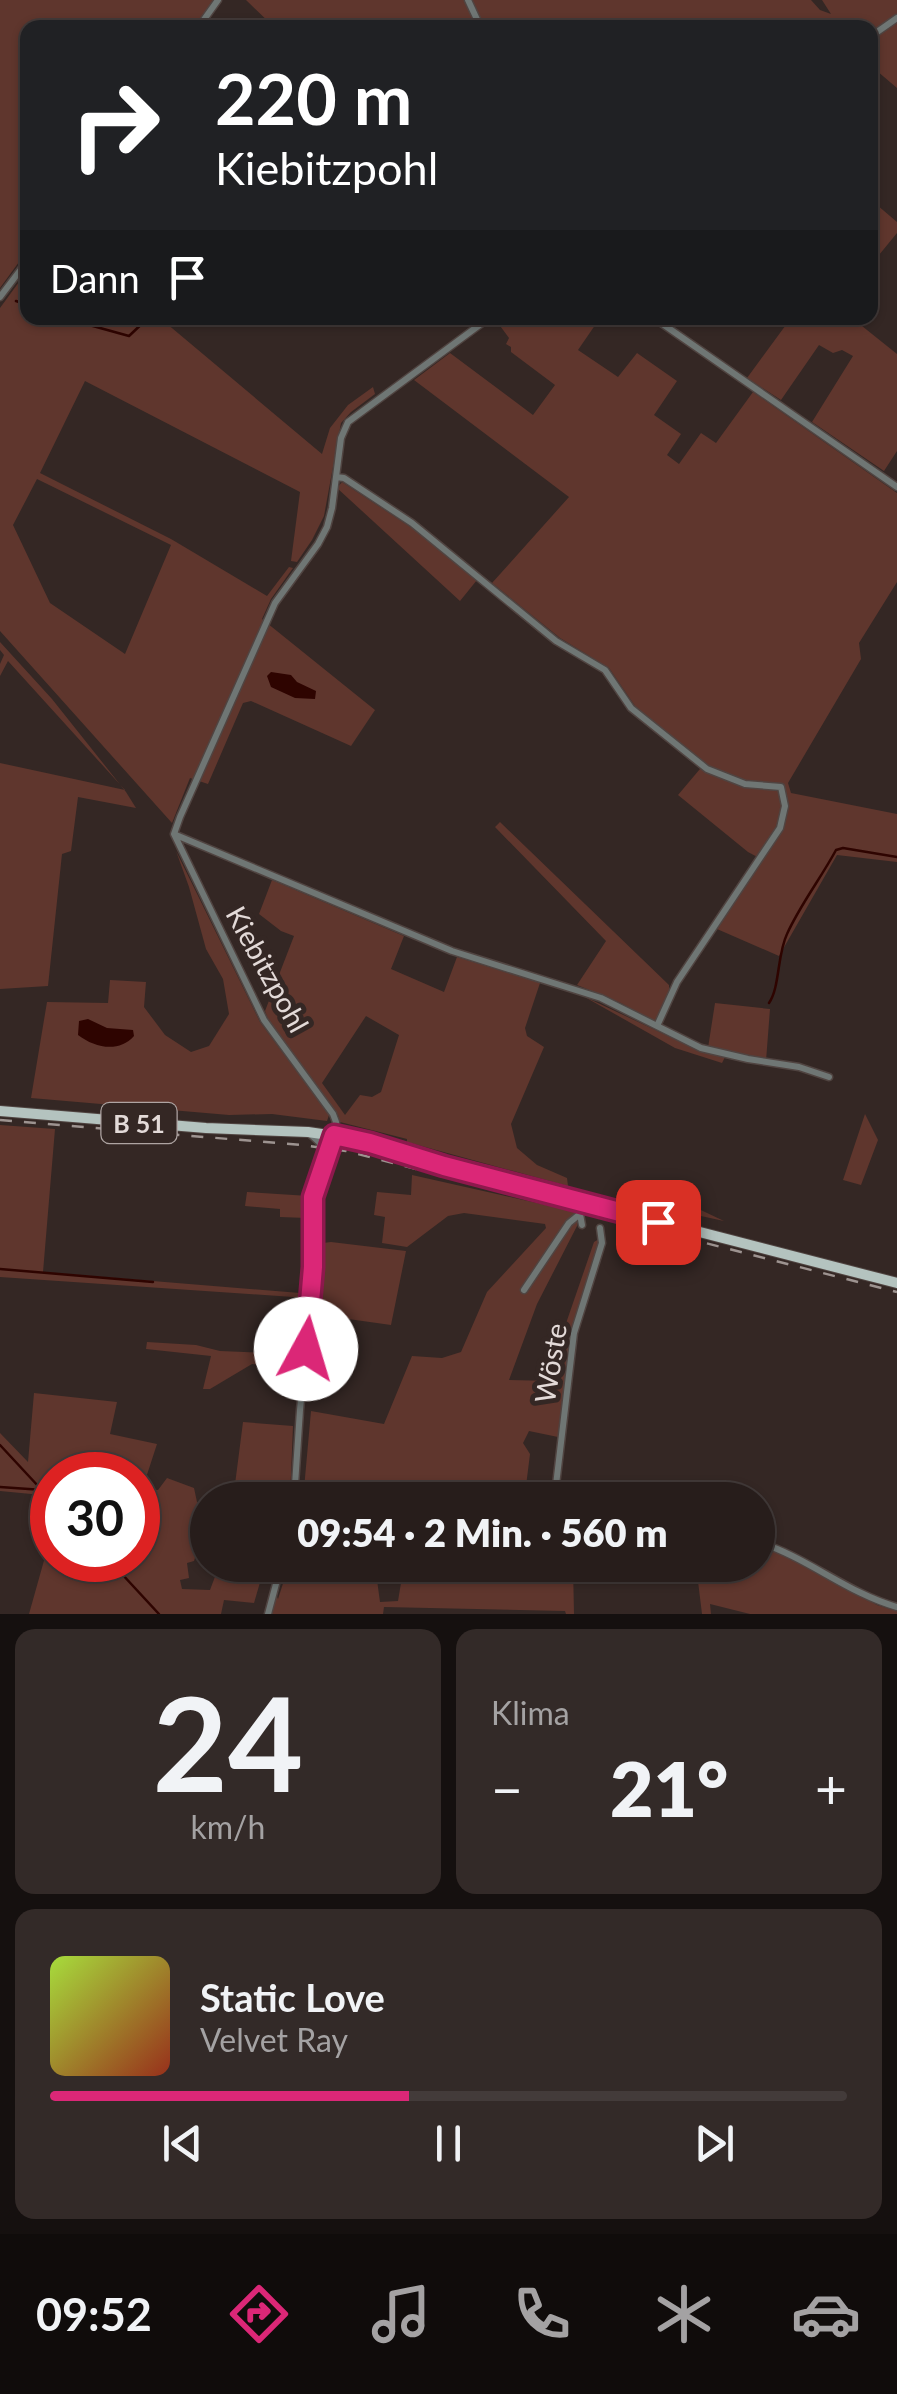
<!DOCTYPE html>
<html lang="de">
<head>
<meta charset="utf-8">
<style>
	:root { --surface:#271d1b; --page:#332a28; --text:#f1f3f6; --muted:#a4a2a3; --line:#433b3a; --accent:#db2777 }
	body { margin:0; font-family:Lato,sans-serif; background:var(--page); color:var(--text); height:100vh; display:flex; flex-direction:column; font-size:38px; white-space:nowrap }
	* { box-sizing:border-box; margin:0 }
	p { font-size:32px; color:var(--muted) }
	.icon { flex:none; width:55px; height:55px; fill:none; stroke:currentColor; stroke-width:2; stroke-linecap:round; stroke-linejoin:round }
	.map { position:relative; height:1614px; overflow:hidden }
	.side { display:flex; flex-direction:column; gap:15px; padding:15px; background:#15100f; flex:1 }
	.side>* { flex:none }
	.top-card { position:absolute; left:20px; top:20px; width:858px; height:305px; border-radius:20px; box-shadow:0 2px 8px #0004,0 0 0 2px var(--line); background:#202124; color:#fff; overflow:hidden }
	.speed { position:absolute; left:30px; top:1452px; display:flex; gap:20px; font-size:50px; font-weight:700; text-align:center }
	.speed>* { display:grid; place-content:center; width:130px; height:130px; border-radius:50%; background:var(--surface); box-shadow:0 2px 8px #0004,0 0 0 2px var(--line); line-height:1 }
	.speed .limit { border:15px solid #d22; background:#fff; color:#111 }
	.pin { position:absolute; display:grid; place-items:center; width:85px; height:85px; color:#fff; margin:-42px; border-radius:20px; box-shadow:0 5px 15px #0006 }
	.me { position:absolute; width:110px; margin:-55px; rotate:6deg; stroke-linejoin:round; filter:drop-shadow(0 0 8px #0008) }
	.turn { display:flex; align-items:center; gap:35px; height:210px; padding:0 30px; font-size:45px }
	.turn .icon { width:130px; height:130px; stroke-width:2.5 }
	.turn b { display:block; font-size:70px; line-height:85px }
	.then { display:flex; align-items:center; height:95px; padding:0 30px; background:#0003; gap:20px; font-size:38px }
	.big { font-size:75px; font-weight:800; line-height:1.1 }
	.side .tile { flex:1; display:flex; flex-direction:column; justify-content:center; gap:15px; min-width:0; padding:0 35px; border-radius:20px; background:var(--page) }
	.side .dial { align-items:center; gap:0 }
	.dial b { font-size:130px; line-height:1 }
	.song { display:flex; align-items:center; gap:30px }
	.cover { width:120px; height:120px; border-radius:15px; background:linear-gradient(135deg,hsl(80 70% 55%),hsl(10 70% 35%)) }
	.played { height:10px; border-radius:5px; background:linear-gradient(90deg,var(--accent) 45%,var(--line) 45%) }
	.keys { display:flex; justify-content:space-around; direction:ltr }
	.heat { display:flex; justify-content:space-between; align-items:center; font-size:55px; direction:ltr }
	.side .tiles { flex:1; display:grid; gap:15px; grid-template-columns:1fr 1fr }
	.tile:last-child { grid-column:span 2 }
	.trip { position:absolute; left:190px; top:1482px; width:585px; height:100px; border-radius:50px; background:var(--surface); box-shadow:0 2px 8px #0004,0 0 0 2px var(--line); font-weight:800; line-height:100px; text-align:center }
	.menu { display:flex; height:160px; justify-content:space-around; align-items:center; background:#100c0b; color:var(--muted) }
	.menu .icon { width:70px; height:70px }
	.menu .current { color:var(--accent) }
	.menu b { font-size:45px; color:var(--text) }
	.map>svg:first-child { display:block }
	.green { fill:#5f362d; fill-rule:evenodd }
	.water { fill:#2e0400 }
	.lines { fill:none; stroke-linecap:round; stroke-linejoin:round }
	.stream { stroke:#2e0400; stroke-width:2.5 }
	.minor-casing { stroke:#504441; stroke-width:9 }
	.primary-casing { stroke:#504441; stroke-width:12 }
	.minor { stroke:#6f7674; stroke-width:6 }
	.primary { stroke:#b4c3bf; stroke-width:10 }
	.rail { stroke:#9d9390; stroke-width:2.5; stroke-dasharray:12 12; stroke-linecap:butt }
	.route-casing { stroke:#8e194d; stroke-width:25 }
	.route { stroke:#db2777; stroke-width:18 }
	.labels { text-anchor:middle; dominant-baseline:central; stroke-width:10; stroke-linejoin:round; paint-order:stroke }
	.shield { fill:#342724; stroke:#aea4a2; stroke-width:2.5 }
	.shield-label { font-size:25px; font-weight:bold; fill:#e3dad8 }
	.street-label { font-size:28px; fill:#e3dad8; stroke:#342724 }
</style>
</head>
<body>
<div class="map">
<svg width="897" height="1614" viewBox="0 0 897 1614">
	<rect width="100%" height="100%" fill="#342724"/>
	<path class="green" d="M0 0H215L195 27 28 28 27 251 0 288Z
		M246 0H811L820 10 831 14 822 0H897V88L870 65V28H275Z
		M870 199 897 222V233L870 266Z
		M27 271 28 318H160L322 454 330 428 348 405 373 387 375 394 351 412 341 423 324 516 312 540 297 562 291 561 300 492 85 381 40 473 171 539 267 596 289 567 293 568 271 599 262 619 375 710 351 746 251 701 243 703 208 784 190 778 172 823 0 631V308ZM37 479 171 545 125 654 50 603 13 525Z
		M497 318H600L578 350 618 377 637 353 677 381 654 415 681 434 667 455 679 464 701 433 716 443 753 392 897 493V582L859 643 861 659 788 783 791 793 897 814V862L837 855 779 956 717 929 763 860 748 852 678 795 705 763 635 706 609 668 560 638 492 583 569 497 414 380 450 353 533 415 555 385 511 352V347L506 344 509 338 495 319Z
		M791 318H852L897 354V451L884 471 812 422 853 356 842 350 833 353 819 345 781 400 747 378Z
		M342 482 412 528 477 580 460 601 337 488Z
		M0 642 52 699 126 792 136 808 78 797 71 851 62 854 48 986 0 989V763L125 790 8 661 0 676V664L4 655 0 650Z
		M500 822 669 985V995L658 1019 652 1021 621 1003 577 985 606 941 495 827Z
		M176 851 260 1022 329 1115 327 1121 272 1114 229 1115 31 1098 47 1002 108 1003 110 980 146 982 144 1007 165 1035 191 1052 209 1046 229 1014 223 979 206 949 189 887Z
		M272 880 404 936 391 969 444 992 457 957 540 983 525 1028 527 1036 544 1047 511 1124 517 1148 537 1165 567 1178 568 1186 407 1142V1139L340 1122 338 1115 268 1019 265 1011 294 936 281 931 259 914ZM366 1016 399 1035 381 1092 372 1097 360 1095 345 1115 322 1083Z
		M583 996 698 1050 725 1057 722 1063 675 1048Z
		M715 1003 770 1009 766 1061 708 1048Z
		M865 1114 878 1140 861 1185 843 1180Z
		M0 1125 55 1129 43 1272 300 1293 305 1274 302 1227 307 1226 309 1269 307 1298 0 1277Z
		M412 1175 577 1212V1226L537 1304 509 1380 553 1381 563 1332 594 1242 599 1239V1248L572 1332 558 1437 529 1431 523 1443 530 1454 525 1494 541 1497V1500H303L311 1411 384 1424 412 1356 442 1358 461 1352 487 1292 546 1228 545 1224 464 1213 448 1216 407 1247 382 1243 385 1217 374 1215 377 1192 411 1195Z
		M247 1192 309 1196 307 1218 280 1217V1209L245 1206Z
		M648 1192 669 1195 724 1221 636 1202 622 1193Z
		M331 1242 406 1251 391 1325 320 1315 323 1243Z
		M273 1329 287 1331 284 1360 271 1359 268 1366 252 1364 210 1389H203L211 1356 146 1349 147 1342 196 1345 220 1351 269 1353Z
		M34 1393 117 1402 110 1434 157 1444 141 1493 148 1495 151 1489 158 1490 167 1478 194 1488 197 1502 207 1504V1551L199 1545 194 1561 187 1563 189 1578 180 1580 182 1589 210 1590 216 1574 226 1575 227 1582 241 1583 245 1565 261 1579 254 1603 224 1600 221 1614H29L52 1532V1560H138V1475H52V1496L0 1491V1433L28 1462Z
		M243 1422 293 1426 290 1500H233Z
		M758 1545 789 1556 877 1605 897 1611V1614H750L710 1604 711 1614H702L696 1565H758Z
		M289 1565H315L330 1568 331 1565H375L380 1602 398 1601 404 1565H573L574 1614H566L565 1611 384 1607 383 1614H270L276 1594 278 1599Z"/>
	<path class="water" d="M271 672 291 675 297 682 316 691 315 699 295 698 271 687 267 676Z
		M88 1019 107 1028 133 1030 134 1036C119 1053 95 1048 78 1035L79 1021Z"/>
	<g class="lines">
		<path class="stream" d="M16 301 28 305
			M64 318 129 336 148 318
			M769 1003C780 987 777 955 787 934 800 905 821 878 836 850L843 848 897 857
			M0 1269 153 1282
			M0 1445 52 1501
			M0 1487 43 1490
			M109 1560 159 1614"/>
		<defs>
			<path id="minor" d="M468 0 481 28
				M198 28 218 0
				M870 37 897 18
				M0 297 28 260
				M654 318 897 487
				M336 477 344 478 412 523 556 641 605 670 631 708 707 769 745 784 781 787 785 806 780 828 677 982 657 1026
				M176 835 452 951 601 998 701 1048 748 1059 799 1067 829 1077
				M310 1134 319 1142 326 1155
				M582 1225 580 1214 582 1202
				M524 1290 569 1223 580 1214
				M294 1500 300 1410 312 1286 313 1197 333 1135 336 1122 333 1114 264 1020 174 834 180 817 275 603 318 544 327 527 332 508 341 438 348 422 489 318
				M573 1500 556 1485 574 1333 602 1243 600 1228
				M758 1542C807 1557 847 1593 897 1607
				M268 1614 281 1565"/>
			<path id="primary" d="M0 1111 206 1128 308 1132 349 1138 444 1166 897 1283"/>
		</defs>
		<use href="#minor" class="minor-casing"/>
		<use href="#primary" class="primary-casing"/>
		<use href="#minor" class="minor"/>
		<use href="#primary" class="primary"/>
		<path class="rail" d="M0 1120 301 1145 346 1151 897 1292"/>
	</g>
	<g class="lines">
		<defs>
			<path id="route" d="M306 1349 313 1267V1197L334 1135 370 1143 444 1166 658 1222"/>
		</defs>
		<use href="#route" class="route-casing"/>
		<use href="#route" class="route"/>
	</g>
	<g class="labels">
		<rect class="shield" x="101.5" y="1103" width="75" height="40" rx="8"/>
		<g class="shield-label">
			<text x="139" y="1123">B 51</text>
		</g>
		<g class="street-label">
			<text transform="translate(268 969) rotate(61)">Kiebitzpohl</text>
			<text transform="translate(550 1363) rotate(-81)">Wöste</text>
		</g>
	</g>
</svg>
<div class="speed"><div class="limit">30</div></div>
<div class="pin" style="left:658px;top:1222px;background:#d93025"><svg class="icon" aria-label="arrive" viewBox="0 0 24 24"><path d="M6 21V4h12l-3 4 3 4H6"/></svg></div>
<svg class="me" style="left:306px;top:1349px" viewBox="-20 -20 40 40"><circle r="19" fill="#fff"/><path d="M0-13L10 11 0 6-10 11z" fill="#db2777"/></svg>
<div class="trip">09:54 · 2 Min. · 560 m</div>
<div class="top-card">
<div class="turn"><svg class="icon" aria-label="right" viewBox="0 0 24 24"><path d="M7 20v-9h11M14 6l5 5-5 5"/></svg><div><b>220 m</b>Kiebitzpohl</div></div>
<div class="then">Dann<svg class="icon" aria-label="arrive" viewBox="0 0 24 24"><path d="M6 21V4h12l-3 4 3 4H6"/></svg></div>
</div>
</div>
<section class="side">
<div class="tiles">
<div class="tile dial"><b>24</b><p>km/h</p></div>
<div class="tile"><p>Klima</p>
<div class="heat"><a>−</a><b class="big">21°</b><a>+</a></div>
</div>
<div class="tile">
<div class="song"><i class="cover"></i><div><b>Static Love</b><p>Velvet Ray</p></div></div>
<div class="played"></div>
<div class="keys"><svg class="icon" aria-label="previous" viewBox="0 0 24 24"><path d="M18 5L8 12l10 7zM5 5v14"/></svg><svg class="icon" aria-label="pause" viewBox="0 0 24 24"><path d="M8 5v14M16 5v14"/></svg><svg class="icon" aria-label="next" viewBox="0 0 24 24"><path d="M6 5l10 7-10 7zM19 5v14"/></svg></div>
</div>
</div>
</section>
<nav class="menu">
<b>09:52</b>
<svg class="icon current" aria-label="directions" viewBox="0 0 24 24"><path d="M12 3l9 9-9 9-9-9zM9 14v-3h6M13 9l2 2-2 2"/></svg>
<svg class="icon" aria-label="music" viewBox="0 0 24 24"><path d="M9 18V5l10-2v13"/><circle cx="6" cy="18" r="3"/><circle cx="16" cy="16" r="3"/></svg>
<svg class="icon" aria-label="phone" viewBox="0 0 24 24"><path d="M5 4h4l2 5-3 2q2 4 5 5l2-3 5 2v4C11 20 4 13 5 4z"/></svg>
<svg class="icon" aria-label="climate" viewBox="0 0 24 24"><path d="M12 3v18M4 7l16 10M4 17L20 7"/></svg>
<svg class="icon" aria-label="car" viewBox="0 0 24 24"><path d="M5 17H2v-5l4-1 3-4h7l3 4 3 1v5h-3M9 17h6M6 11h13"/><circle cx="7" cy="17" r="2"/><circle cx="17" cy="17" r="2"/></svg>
</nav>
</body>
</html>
